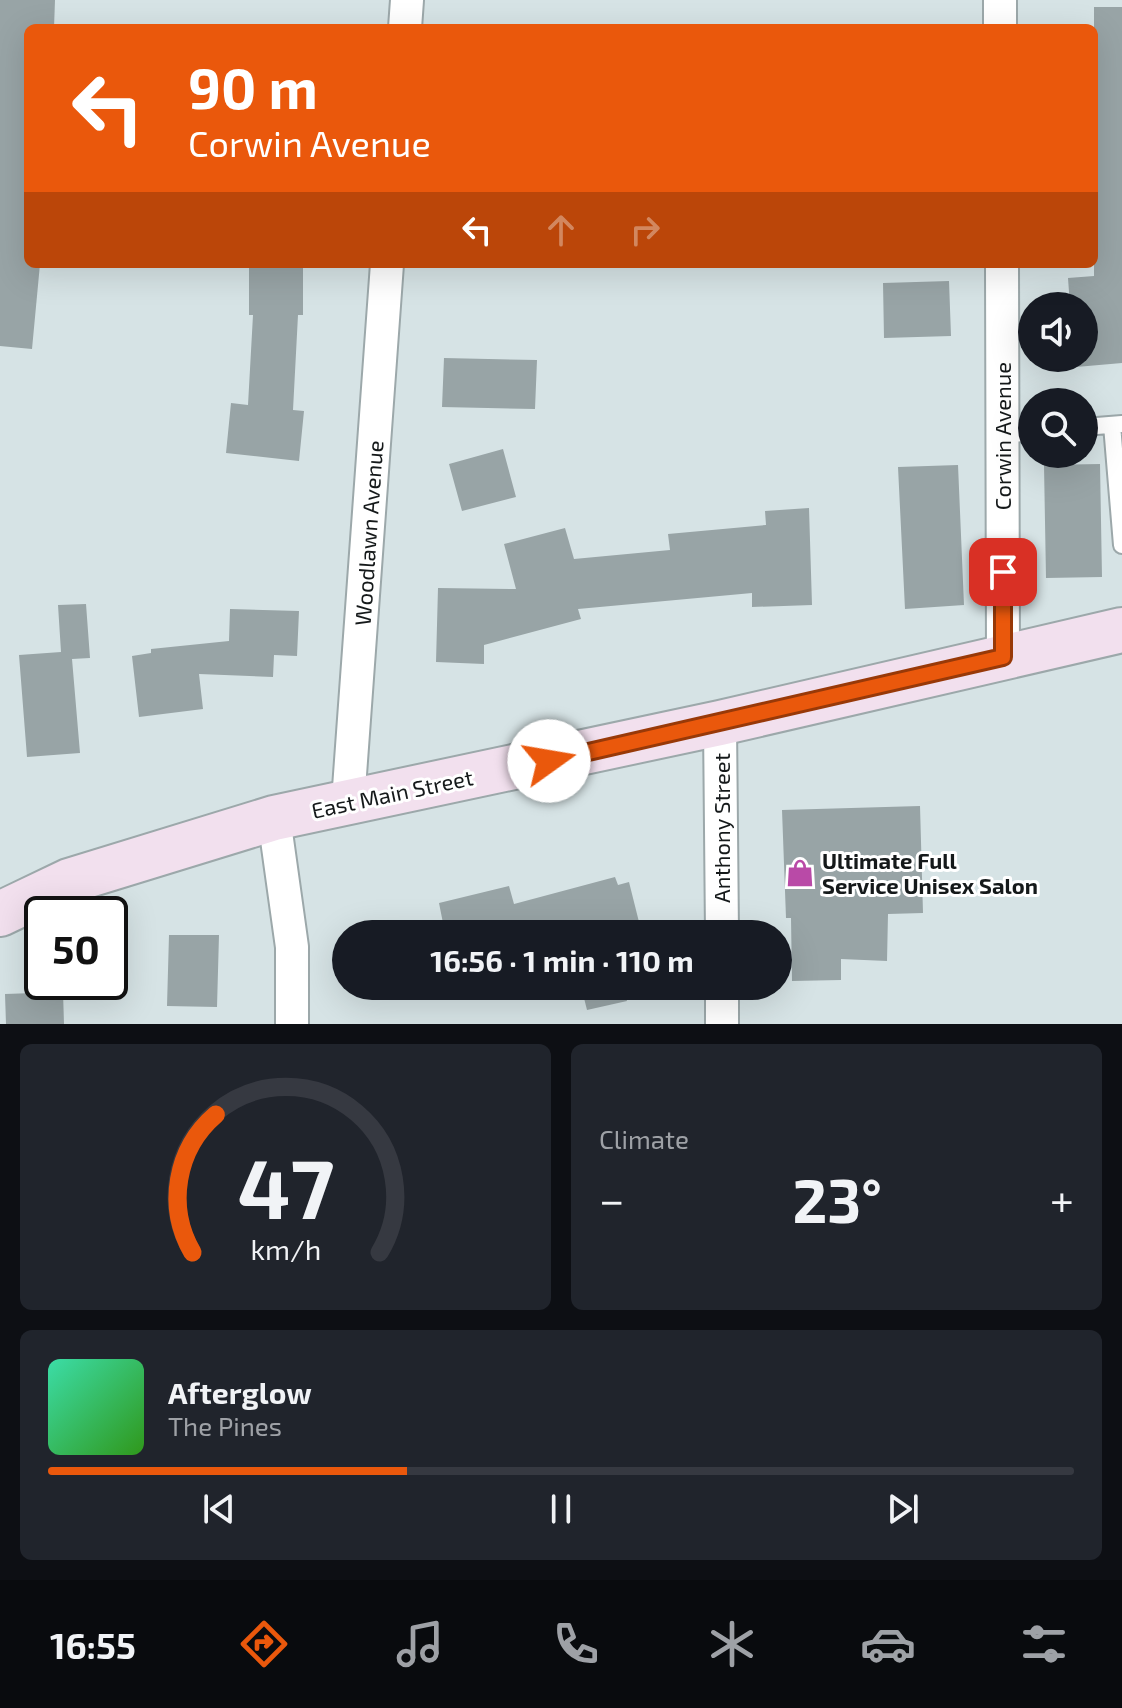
<!DOCTYPE html>
<html lang="en">
<head>
<meta charset="utf-8">
<style>
	:root { --surface:#171b24; --page:#20242c; --text:#f1f3f6; --muted:#9ea1a6; --line:#363941; --accent:#ea580c }
	body { margin:0; font-family:"Exo 2",sans-serif; background:var(--page); color:var(--text); height:100vh; display:flex; flex-direction:column; font-size:30px; white-space:nowrap }
	* { box-sizing:border-box; margin:0 }
	p { font-size:26px; color:var(--muted) }
	.icon { flex:none; width:44px; height:44px; fill:none; stroke:currentColor; stroke-width:2; stroke-linecap:round; stroke-linejoin:round }
	.map { position:relative; height:1024px; overflow:hidden }
	.drawer { display:flex; flex-direction:column; gap:20px; padding:20px; background:#0d0f14; flex:1 }
	.drawer>* { flex:none }
	.top-card { position:absolute; left:24px; top:24px; width:1074px; height:244px; border-radius:12px; box-shadow:0 8px 32px #0002; background:#ea580c; color:#fff; overflow:hidden }
	.buttons { position:absolute; left:1018px; top:292px; display:grid; gap:16px }
	.buttons a { display:grid; place-items:center; width:80px; height:80px; border-radius:50%; background:var(--surface); box-shadow:0 8px 32px #0002; font-size:40px }
	.speed { position:absolute; left:24px; top:896px; display:flex; gap:16px; font-size:40px; font-weight:700; text-align:center }
	.speed>* { display:grid; place-content:center; width:104px; height:104px; border-radius:50%; background:var(--surface); box-shadow:0 8px 32px #0002; line-height:1 }
	.speed .limit { border:4px solid #111; border-radius:12px; background:#fff; color:#111 }
	.pin { position:absolute; display:grid; place-items:center; width:68px; height:68px; color:#fff; margin:-34px; border-radius:16px; box-shadow:0 4px 12px #0006 }
	.me { position:absolute; width:88px; margin:-44px; rotate:77deg; stroke-linejoin:round; filter:drop-shadow(0 0 6px #0008) }
	.turn { display:flex; align-items:center; gap:28px; height:168px; padding:0 32px; font-size:36px }
	.turn .icon { width:104px; height:104px; stroke-width:2.5 }
	.turn b { display:block; font-size:56px; line-height:68px }
	.lanes { display:flex; align-items:center; height:76px; padding:0 32px; background:#0003; justify-content:center; gap:40px; direction:ltr }
	.lanes .off { opacity:.35 }
	.big { font-size:60px; font-weight:700; line-height:1.1 }
	.drawer .widget { flex:1; display:flex; flex-direction:column; justify-content:center; gap:12px; min-width:0; padding:0 28px; border-radius:12px; background:var(--page) }
	.drawer .dial { align-items:center; gap:0 }
	.dial svg { height:208px; overflow:visible; fill:none; stroke:var(--line); stroke-width:7; stroke-linecap:round; text-anchor:middle }
	.dial text { fill:var(--text); stroke:none }
	.song { display:flex; align-items:center; gap:24px }
	.cover { width:96px; height:96px; border-radius:12px; background:linear-gradient(135deg,hsl(160 70% 55%),hsl(110 70% 35%)) }
	.played { height:8px; border-radius:4px; background:linear-gradient(90deg,var(--accent) 35%,var(--line) 35%) }
	.keys { display:flex; justify-content:space-around; direction:ltr }
	.heat { display:flex; justify-content:space-between; align-items:center; font-size:44px; direction:ltr }
	.drawer .tiles { flex:1; display:grid; gap:20px; grid-template-columns:1fr 1fr }
	.widget:last-child { grid-column:span 2 }
	.trip { position:absolute; left:332px; top:920px; width:460px; height:80px; border-radius:40px; background:var(--surface); box-shadow:0 8px 32px #0002; font-weight:700; line-height:80px; text-align:center }
	.menu { display:flex; height:128px; justify-content:space-around; align-items:center; background:#090b0e; color:var(--muted) }
	.menu .icon { width:56px; height:56px }
	.menu .selected { color:var(--accent) }
	.menu b { font-size:36px; color:var(--text) }
	.map>svg:first-child { display:block }
	.building { fill:#98a4a6 }
	.lines { fill:none; stroke-linecap:round; stroke-linejoin:round }
	.service-casing { stroke:#9ca8aa; stroke-width:20 }
	.minor-casing { stroke:#9ca8aa; stroke-width:36 }
	.secondary-casing { stroke:#9ca8aa; stroke-width:48 }
	.service { stroke:#fff; stroke-width:16 }
	.minor { stroke:#fff; stroke-width:32 }
	.secondary { stroke:#f2e0ee; stroke-width:44 }
	.route-casing { stroke:#983908; stroke-width:20 }
	.route { stroke:#ea580c; stroke-width:14 }
	.labels { text-anchor:middle; dominant-baseline:central; stroke-width:6; stroke-linejoin:round; paint-order:stroke }
	.street-label { font-size:22px; fill:#15191a; stroke:#fff }
	.poi-label { font-size:22px; font-weight:bold; fill:#15191a; stroke:#fff; text-anchor:start }
</style>
</head>
<body>
<div class="map">
<svg width="1122" height="1024" viewBox="0 0 1122 1024">
	<rect width="100%" height="100%" fill="#d6e3e5"/>
	<path class="building" d="M0 0H55L54 28 28 27V264H40L32 349 0 346Z
		M1094 7H1122V363L1076 367 1075 358H1084V306H1070L1068 278 1094 276Z
		M249 264H303V315H298L293 410 304 411 299 461 226 453 231 403 248 405 253 315H249Z
		M949 281 951 336 884 338 883 283Z
		M444 358 537 360 535 409 442 407Z
		M503 449 516 497 462 511 449 464Z
		M1100 464 1102 577 1046 578 1044 465Z
		M958 465 964 605 905 609 898 467Z
		M809 508 812 605 752 607V593L578 609 581 619 484 645V664L436 662 438 588 516 589 504 544 565 528 574 559 670 550 668 534 766 525 765 511Z
		M86 604 90 658 72 659 80 753 27 757 19 655 61 652 58 605Z
		M230 609 299 611 297 656 274 655 273 677 199 674 203 709 139 717 132 656 151 653V649L229 641Z
		M920 806 923 913 888 914 887 961 841 959V980L792 981 791 918H786L782 810Z
		M615 877 618 885 629 882 639 922 609 930 610 934H438L436 924 443 923 439 903 509 886 514 904Z
		M169 935H219L217 1007 167 1006Z
		M581 986H623L627 1001 587 1010Z
		M63 992 64 1024H6L5 994Z"/>
	<g class="lines">
		<defs>
			<path id="service" d="M1112 425 1122 545
				M1084 427 1122 424
				M1002 435 1032 432"/>
			<path id="minor" d="M1000 0V28
				M405 28 407 0
				M1002 264 1003 657
				M720 723 722 934
				M348 802 387 264
				M274 818 292 947V1024
				M722 986V1024"/>
			<path id="secondary" d="M0 914 69 881 274 818 720 723 1122 630"/>
		</defs>
		<use href="#service" class="service-casing"/>
		<use href="#minor" class="minor-casing"/>
		<use href="#secondary" class="secondary-casing"/>
		<use href="#service" class="service"/>
		<use href="#minor" class="minor"/>
		<use href="#secondary" class="secondary"/>
	</g>
	<g class="lines">
		<defs>
			<path id="route" d="M549 761 1003 657V572"/>
		</defs>
		<use href="#route" class="route-casing"/>
		<use href="#route" class="route"/>
	</g>
	<defs>
		<symbol id="shop-bare" viewBox="-9 -9 18 18"><path d="M-5-2.5h2.3a2.7 3.5 0 0 1 5.4 0H5L5.5 6h-11ZM-1.5-2.5h3a1.5 2.3 0 0 0-3 0Z" fill="#b94aa7" stroke="#fff" stroke-width="2.5" paint-order="stroke"/></symbol>
	</defs>
	<g fill-rule="evenodd">
		<use href="#shop-bare" x="780" y="853" width="40" height="40"/>
	</g>
	<g class="labels">
		<g class="street-label">
			<text transform="translate(1002 436) rotate(-90)">Corwin Avenue</text>
			<text transform="translate(368 533) rotate(-86)">Woodlawn Avenue</text>
			<text transform="translate(392 793) rotate(-12)">East Main Street</text>
			<text transform="translate(721 828) rotate(-90)">Anthony Street</text>
		</g>
		<g class="poi-label">
			<text x="822" y="860">Ultimate Full<tspan x="822" dy="25">Service Unisex Salon</tspan></text>
		</g>
	</g>
</svg>
<div class="buttons">
<a><svg class="icon" aria-label="sound" viewBox="0 0 24 24"><path d="M4 9h4l5-4v14l-5-4H4zM17 9q2 3 0 6"/></svg></a>
<a><svg class="icon" aria-label="search" viewBox="0 0 24 24"><circle cx="10" cy="10" r="6"/><path d="M15 15l6 6"/></svg></a>
</div>
<div class="speed"><div class="limit">50</div></div>
<div class="pin" style="left:1003px;top:572px;background:#d93025"><svg class="icon" aria-label="arrive" viewBox="0 0 24 24"><path d="M6 21V4h12l-3 4 3 4H6"/></svg></div>
<svg class="me" style="left:549px;top:761px" viewBox="-20 -20 40 40"><circle r="19" fill="#fff"/><path d="M0-13L10 11 0 6-10 11z" fill="#ea580c"/></svg>
<div class="trip">16:56 · 1 min · 110 m</div>
<div class="top-card">
<div class="turn"><svg class="icon" aria-label="left" viewBox="0 0 24 24"><path d="M17 20v-9H6M10 6l-5 5 5 5"/></svg><div><b>90 m</b>Corwin Avenue</div></div>
<div class="lanes"><svg class="icon" aria-label="left" viewBox="0 0 24 24"><path d="M17 20v-9H6M10 6l-5 5 5 5"/></svg><svg class="icon off" aria-label="ahead" viewBox="0 0 24 24"><path d="M12 20V5M6 11l6-6 6 6"/></svg><svg class="icon off" aria-label="right" viewBox="0 0 24 24"><path d="M7 20v-9h11M14 6l5 5-5 5"/></svg></div>
</div>
</div>
<section class="drawer">
<div class="tiles">
<div class="widget dial"><svg viewBox="0 0 100 80">
<path d="M14 69A42 42 0 1 1 86 69"/>
<path d="M14 69A42 42 0 0 1 23 16" stroke="#ea580c"/>
<text x="50" y="56" font-size="32" font-weight="700">47</text>
<text x="50" y="72" font-size="11">km/h</text>
</svg></div>
<div class="widget"><p>Climate</p>
<div class="heat"><a>−</a><b class="big">23°</b><a>+</a></div>
</div>
<div class="widget">
<div class="song"><i class="cover"></i><div><b>Afterglow</b><p>The Pines</p></div></div>
<div class="played"></div>
<div class="keys"><svg class="icon" aria-label="previous" viewBox="0 0 24 24"><path d="M18 5L8 12l10 7zM5 5v14"/></svg><svg class="icon" aria-label="pause" viewBox="0 0 24 24"><path d="M8 5v14M16 5v14"/></svg><svg class="icon" aria-label="next" viewBox="0 0 24 24"><path d="M6 5l10 7-10 7zM19 5v14"/></svg></div>
</div>
</div>
</section>
<nav class="menu">
<b>16:55</b>
<svg class="icon selected" aria-label="directions" viewBox="0 0 24 24"><path d="M12 3l9 9-9 9-9-9zM9 14v-3h6M13 9l2 2-2 2"/></svg>
<svg class="icon" aria-label="music" viewBox="0 0 24 24"><path d="M9 18V5l10-2v13"/><circle cx="6" cy="18" r="3"/><circle cx="16" cy="16" r="3"/></svg>
<svg class="icon" aria-label="phone" viewBox="0 0 24 24"><path d="M5 4h4l2 5-3 2q2 4 5 5l2-3 5 2v4C11 20 4 13 5 4z"/></svg>
<svg class="icon" aria-label="climate" viewBox="0 0 24 24"><path d="M12 3v18M4 7l16 10M4 17L20 7"/></svg>
<svg class="icon" aria-label="car" viewBox="0 0 24 24"><path d="M5 17H2v-5l4-1 3-4h7l3 4 3 1v5h-3M9 17h6M6 11h13"/><circle cx="7" cy="17" r="2"/><circle cx="17" cy="17" r="2"/></svg>
<svg class="icon" aria-label="filters" viewBox="0 0 24 24"><path d="M4 7h16M4 17h16"/><circle cx="9" cy="7" r="2"/><circle cx="15" cy="17" r="2"/></svg>
</nav>
</body>
</html>
